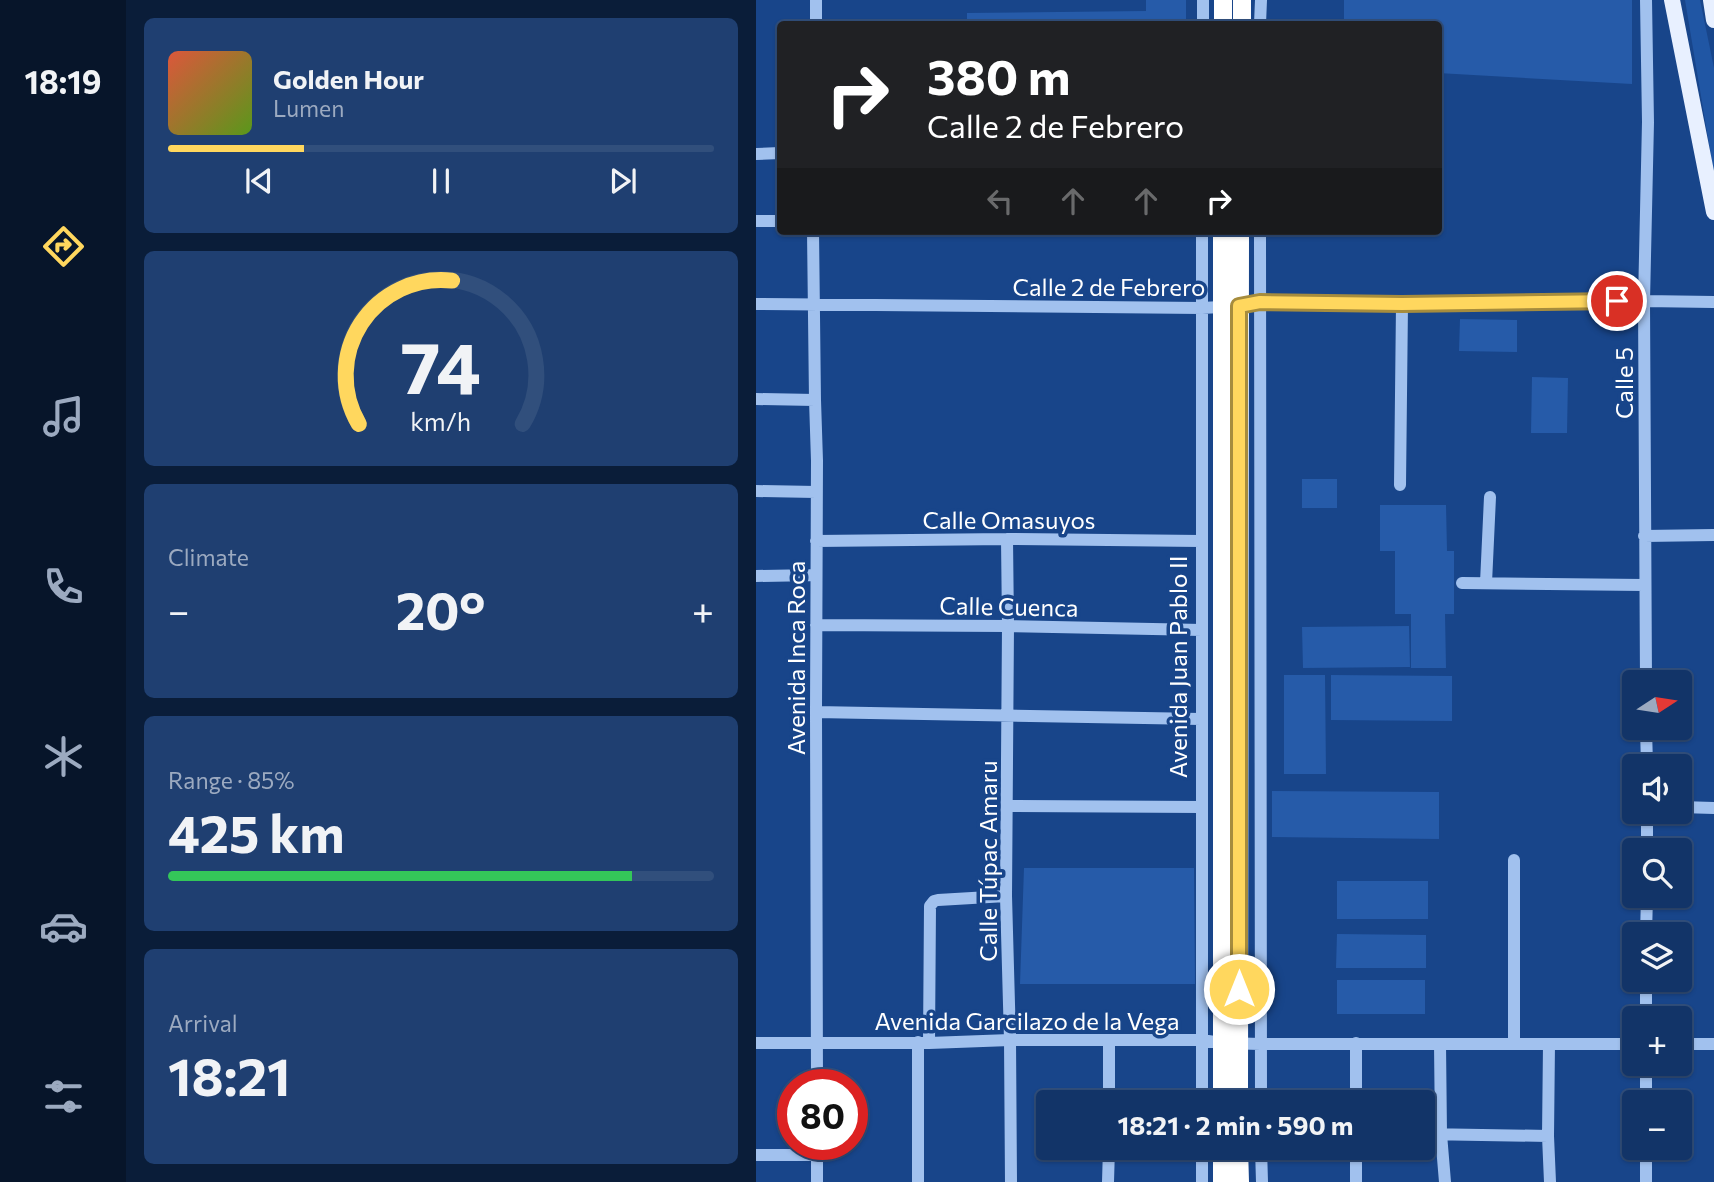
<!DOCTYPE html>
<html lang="en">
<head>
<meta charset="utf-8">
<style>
	:root { --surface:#123468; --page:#1f3f71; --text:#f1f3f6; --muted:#9caac0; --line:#314f7c; --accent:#ffd75e }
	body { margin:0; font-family:Commissioner,sans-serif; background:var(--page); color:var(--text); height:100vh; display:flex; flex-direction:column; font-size:26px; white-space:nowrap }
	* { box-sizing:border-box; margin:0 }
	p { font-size:23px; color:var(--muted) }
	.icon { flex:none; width:38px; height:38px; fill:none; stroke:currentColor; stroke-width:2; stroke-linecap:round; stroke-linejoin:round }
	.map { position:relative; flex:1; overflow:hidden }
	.side { display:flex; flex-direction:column; gap:18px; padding:18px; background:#0a1d39; width:630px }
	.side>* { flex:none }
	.top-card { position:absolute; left:21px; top:21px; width:665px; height:214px; border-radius:7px; box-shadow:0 2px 5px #0004,0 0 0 2px var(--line); background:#202124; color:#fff; overflow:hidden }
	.needle { width:46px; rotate:78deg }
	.controls { position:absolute; left:866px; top:670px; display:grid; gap:14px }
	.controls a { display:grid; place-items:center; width:70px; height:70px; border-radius:7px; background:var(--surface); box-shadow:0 2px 5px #0004,0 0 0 2px var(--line); font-size:35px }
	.speed { position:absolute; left:21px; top:1069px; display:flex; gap:14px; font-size:35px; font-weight:700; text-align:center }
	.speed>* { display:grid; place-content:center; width:91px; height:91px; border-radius:50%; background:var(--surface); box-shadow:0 2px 5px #0004,0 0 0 2px var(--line); line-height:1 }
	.speed .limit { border:10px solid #d22; background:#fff; color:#111 }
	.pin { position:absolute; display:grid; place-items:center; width:60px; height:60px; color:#fff; margin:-30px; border:4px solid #fff; border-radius:50%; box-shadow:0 2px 7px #0007 }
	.me { position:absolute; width:77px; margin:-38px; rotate:0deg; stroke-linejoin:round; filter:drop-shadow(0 0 5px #0008) }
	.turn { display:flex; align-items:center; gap:24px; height:147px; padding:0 35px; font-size:32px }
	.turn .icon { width:91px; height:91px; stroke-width:2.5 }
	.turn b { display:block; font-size:49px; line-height:60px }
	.lanes { display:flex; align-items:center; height:66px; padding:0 35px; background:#0003; justify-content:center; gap:35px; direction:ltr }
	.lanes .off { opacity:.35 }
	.big { font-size:52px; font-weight:700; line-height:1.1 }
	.side .tile { flex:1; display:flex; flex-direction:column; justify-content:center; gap:10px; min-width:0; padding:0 24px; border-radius:10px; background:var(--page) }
	.side .dial { align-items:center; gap:0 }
	.dial svg { height:182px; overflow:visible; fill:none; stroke:var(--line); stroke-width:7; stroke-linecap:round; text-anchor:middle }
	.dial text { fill:var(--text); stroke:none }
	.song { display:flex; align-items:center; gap:21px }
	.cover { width:84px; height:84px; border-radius:10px; background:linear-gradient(135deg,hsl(10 70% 55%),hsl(90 70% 35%)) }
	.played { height:7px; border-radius:4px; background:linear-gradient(90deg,var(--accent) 25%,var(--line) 25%) }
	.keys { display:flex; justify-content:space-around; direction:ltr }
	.heat { display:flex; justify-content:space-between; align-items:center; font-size:38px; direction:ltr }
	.charge { height:10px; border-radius:5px; background:linear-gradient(90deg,#34c759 85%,var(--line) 0) }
	.trip { position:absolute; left:280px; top:1090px; width:399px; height:70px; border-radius:7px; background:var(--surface); box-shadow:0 2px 5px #0004,0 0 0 2px var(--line); font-weight:700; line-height:70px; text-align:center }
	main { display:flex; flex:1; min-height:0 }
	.tabs { display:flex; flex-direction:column; width:126px; justify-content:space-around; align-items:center; background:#07152a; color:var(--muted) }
	.tabs .icon { width:49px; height:49px }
	.tabs .on { color:var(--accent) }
	.tabs b { font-size:32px; color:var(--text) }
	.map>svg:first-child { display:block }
	.green { fill:#2056a4 }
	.building { fill:#265ba9 }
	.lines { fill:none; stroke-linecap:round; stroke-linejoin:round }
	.minor { stroke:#a1c1ee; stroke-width:12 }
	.major { stroke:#e8f0ff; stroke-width:16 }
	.highway { stroke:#fff; stroke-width:18 }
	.route-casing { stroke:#a68c3d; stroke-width:18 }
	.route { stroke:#ffd75e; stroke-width:12 }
	.labels { text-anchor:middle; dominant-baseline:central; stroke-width:7; stroke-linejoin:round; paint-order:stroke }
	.street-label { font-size:24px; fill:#fff; stroke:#18458a }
</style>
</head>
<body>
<main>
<nav class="tabs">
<b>18:19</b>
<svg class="icon on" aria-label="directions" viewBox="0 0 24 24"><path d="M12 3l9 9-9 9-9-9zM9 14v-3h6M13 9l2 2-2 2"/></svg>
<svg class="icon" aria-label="music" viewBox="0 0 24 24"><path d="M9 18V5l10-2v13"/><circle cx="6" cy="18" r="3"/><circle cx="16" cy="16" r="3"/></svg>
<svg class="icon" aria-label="phone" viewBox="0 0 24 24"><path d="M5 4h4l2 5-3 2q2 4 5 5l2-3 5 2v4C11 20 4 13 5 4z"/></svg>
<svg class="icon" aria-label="climate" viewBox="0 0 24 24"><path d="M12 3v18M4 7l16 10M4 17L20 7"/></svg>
<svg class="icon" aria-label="car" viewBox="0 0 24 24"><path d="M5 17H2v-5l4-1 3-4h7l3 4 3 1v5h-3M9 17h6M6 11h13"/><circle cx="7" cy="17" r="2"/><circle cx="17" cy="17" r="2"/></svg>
<svg class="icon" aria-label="filters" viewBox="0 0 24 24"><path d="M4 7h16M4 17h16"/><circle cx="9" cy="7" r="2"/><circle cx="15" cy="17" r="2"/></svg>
</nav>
<section class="side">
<div class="tile">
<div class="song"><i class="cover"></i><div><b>Golden Hour</b><p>Lumen</p></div></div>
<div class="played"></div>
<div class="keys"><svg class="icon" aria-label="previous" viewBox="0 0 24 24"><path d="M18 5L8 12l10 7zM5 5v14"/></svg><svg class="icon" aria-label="pause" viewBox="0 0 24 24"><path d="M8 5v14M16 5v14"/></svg><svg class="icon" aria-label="next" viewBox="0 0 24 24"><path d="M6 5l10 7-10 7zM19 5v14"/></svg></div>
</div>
<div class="tile dial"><svg viewBox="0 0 100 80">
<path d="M14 69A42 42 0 1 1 86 69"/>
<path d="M14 69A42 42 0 0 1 55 6" stroke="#ffd75e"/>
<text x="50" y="56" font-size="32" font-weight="700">74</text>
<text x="50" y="72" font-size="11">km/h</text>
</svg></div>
<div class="tile"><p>Climate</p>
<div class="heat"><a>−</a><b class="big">20°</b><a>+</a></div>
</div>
<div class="tile"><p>Range · 85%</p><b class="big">425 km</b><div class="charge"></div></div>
<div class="tile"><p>Arrival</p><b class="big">18:21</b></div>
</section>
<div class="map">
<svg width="958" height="1182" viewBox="0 0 958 1182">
	<rect width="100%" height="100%" fill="#18458a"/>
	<path class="green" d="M929 0H944L958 68V174Z"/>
	<path class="building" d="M390 0H430V24H211V13L390 11Z
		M588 0H876V84L682 73V24H588Z
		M704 319 761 320V352L703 351Z
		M776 377 812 378 811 433H775Z
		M546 479H581V508H546Z
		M624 505H690L691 551H698V614H689L690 668H655V614H639V551H624Z
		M653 626 654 667 547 668 546 627Z
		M528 675H569L570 774H528Z
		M575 675 696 676V721L575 720Z
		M516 791 683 792V839L516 837Z
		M268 868H438L439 984H264Z
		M581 881H672V919H581Z
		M581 934 670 935V968H580Z
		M581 980H669V1014H581Z"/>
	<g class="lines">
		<path class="minor" d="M890 0 892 122 888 301 890 682
			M60 24V0
			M447 24V0
			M504 24 505 0
			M0 154 24 153
			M0 221H24
			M57 231 59 400 61 461 60 712 61 1085
			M504 231 505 1102
			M0 304 446 308 483 306 504 302 646 304 888 301 958 302
			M0 399 59 400
			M644 485 646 304
			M0 491 60 492
			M888 536 958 535
			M251 539 252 626 250 896 254 1040 255 1182
			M60 541 251 539 445 541
			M0 576 60 575
			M706 583 888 585
			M730 583 734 497
			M60 625 252 626 446 630
			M60 712 445 719
			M890 728 891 766
			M252 806 446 807
			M924 807 958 808
			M891 850V812
			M758 860V1044
			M890 934 891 896
			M890 1018V980
			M0 1043H173L254 1040H445L466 1043 505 1044H878
			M173 1043 174 906 178 901 182 900 250 896
			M600 1043V1102
			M684 1044 685 1134 689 1182
			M793 1044 792 1136 794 1182
			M924 1044H958
			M890 1064V1102
			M353 1102V1040
			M446 1102V231
			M667 1134 792 1136
			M61 1144V1182
			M446 1148V1182
			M505 1148 506 1182
			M600 1148V1182
			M890 1148V1182
			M0 1155H61
			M162 1182V1042
			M352 1182 353 1148"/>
		<path class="major" d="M916 0 958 212
			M955 0 958 20"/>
		<path class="highway" d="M467 24V0
			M486 24V0
			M466 231V1102
			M483 1102 484 231
			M466 1148V1182
			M483 1148 484 1182"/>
	</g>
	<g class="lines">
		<defs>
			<path id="route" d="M483 989V306L504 302 646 304 861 301"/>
		</defs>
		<use href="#route" class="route-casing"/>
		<use href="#route" class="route"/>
	</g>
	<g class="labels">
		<g class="street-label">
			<text x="353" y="286">Calle 2 de Febrero</text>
			<text transform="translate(867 383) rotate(-90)">Calle 5</text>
			<text x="253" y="519">Calle Omasuyos</text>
			<text transform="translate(253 606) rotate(1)">Calle Cuenca</text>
			<text transform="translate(39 658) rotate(-90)">Avenida Inca Roca</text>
			<text transform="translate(421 667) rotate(-90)">Avenida Juan Pablo II</text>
			<text transform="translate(231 861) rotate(-90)">Calle Túpac Amaru</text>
			<text x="271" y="1020">Avenida Garcilazo de la Vega</text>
		</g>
	</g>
</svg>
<div class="controls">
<a><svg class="needle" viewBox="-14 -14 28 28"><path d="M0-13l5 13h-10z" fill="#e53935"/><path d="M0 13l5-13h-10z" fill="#9caac0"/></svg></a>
<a><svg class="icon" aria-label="sound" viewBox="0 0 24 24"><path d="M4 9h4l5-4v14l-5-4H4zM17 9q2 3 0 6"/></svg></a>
<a><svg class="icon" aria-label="search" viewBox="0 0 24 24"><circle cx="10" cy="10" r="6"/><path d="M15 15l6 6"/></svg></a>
<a><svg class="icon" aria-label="layers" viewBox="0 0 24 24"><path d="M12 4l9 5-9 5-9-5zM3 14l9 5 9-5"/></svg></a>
<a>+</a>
<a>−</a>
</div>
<div class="speed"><div class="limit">80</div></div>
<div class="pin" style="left:861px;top:301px;background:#d93025"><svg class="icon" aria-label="arrive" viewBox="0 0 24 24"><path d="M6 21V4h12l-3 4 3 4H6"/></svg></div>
<svg class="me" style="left:483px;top:989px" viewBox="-20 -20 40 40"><circle r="17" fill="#ffd75e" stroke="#fff" stroke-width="3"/><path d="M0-11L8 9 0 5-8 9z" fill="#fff"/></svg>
<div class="trip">18:21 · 2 min · 590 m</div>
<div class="top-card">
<div class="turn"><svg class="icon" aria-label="right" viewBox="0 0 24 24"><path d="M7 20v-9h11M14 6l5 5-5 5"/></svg><div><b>380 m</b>Calle 2 de Febrero</div></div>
<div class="lanes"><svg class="icon off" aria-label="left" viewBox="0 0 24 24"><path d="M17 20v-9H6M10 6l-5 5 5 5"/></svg><svg class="icon off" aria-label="ahead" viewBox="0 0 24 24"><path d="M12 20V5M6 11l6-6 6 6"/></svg><svg class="icon off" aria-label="ahead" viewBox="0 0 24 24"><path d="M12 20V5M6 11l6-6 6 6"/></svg><svg class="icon" aria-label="right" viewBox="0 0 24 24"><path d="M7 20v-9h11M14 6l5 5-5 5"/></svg></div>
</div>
</div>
</main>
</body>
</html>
